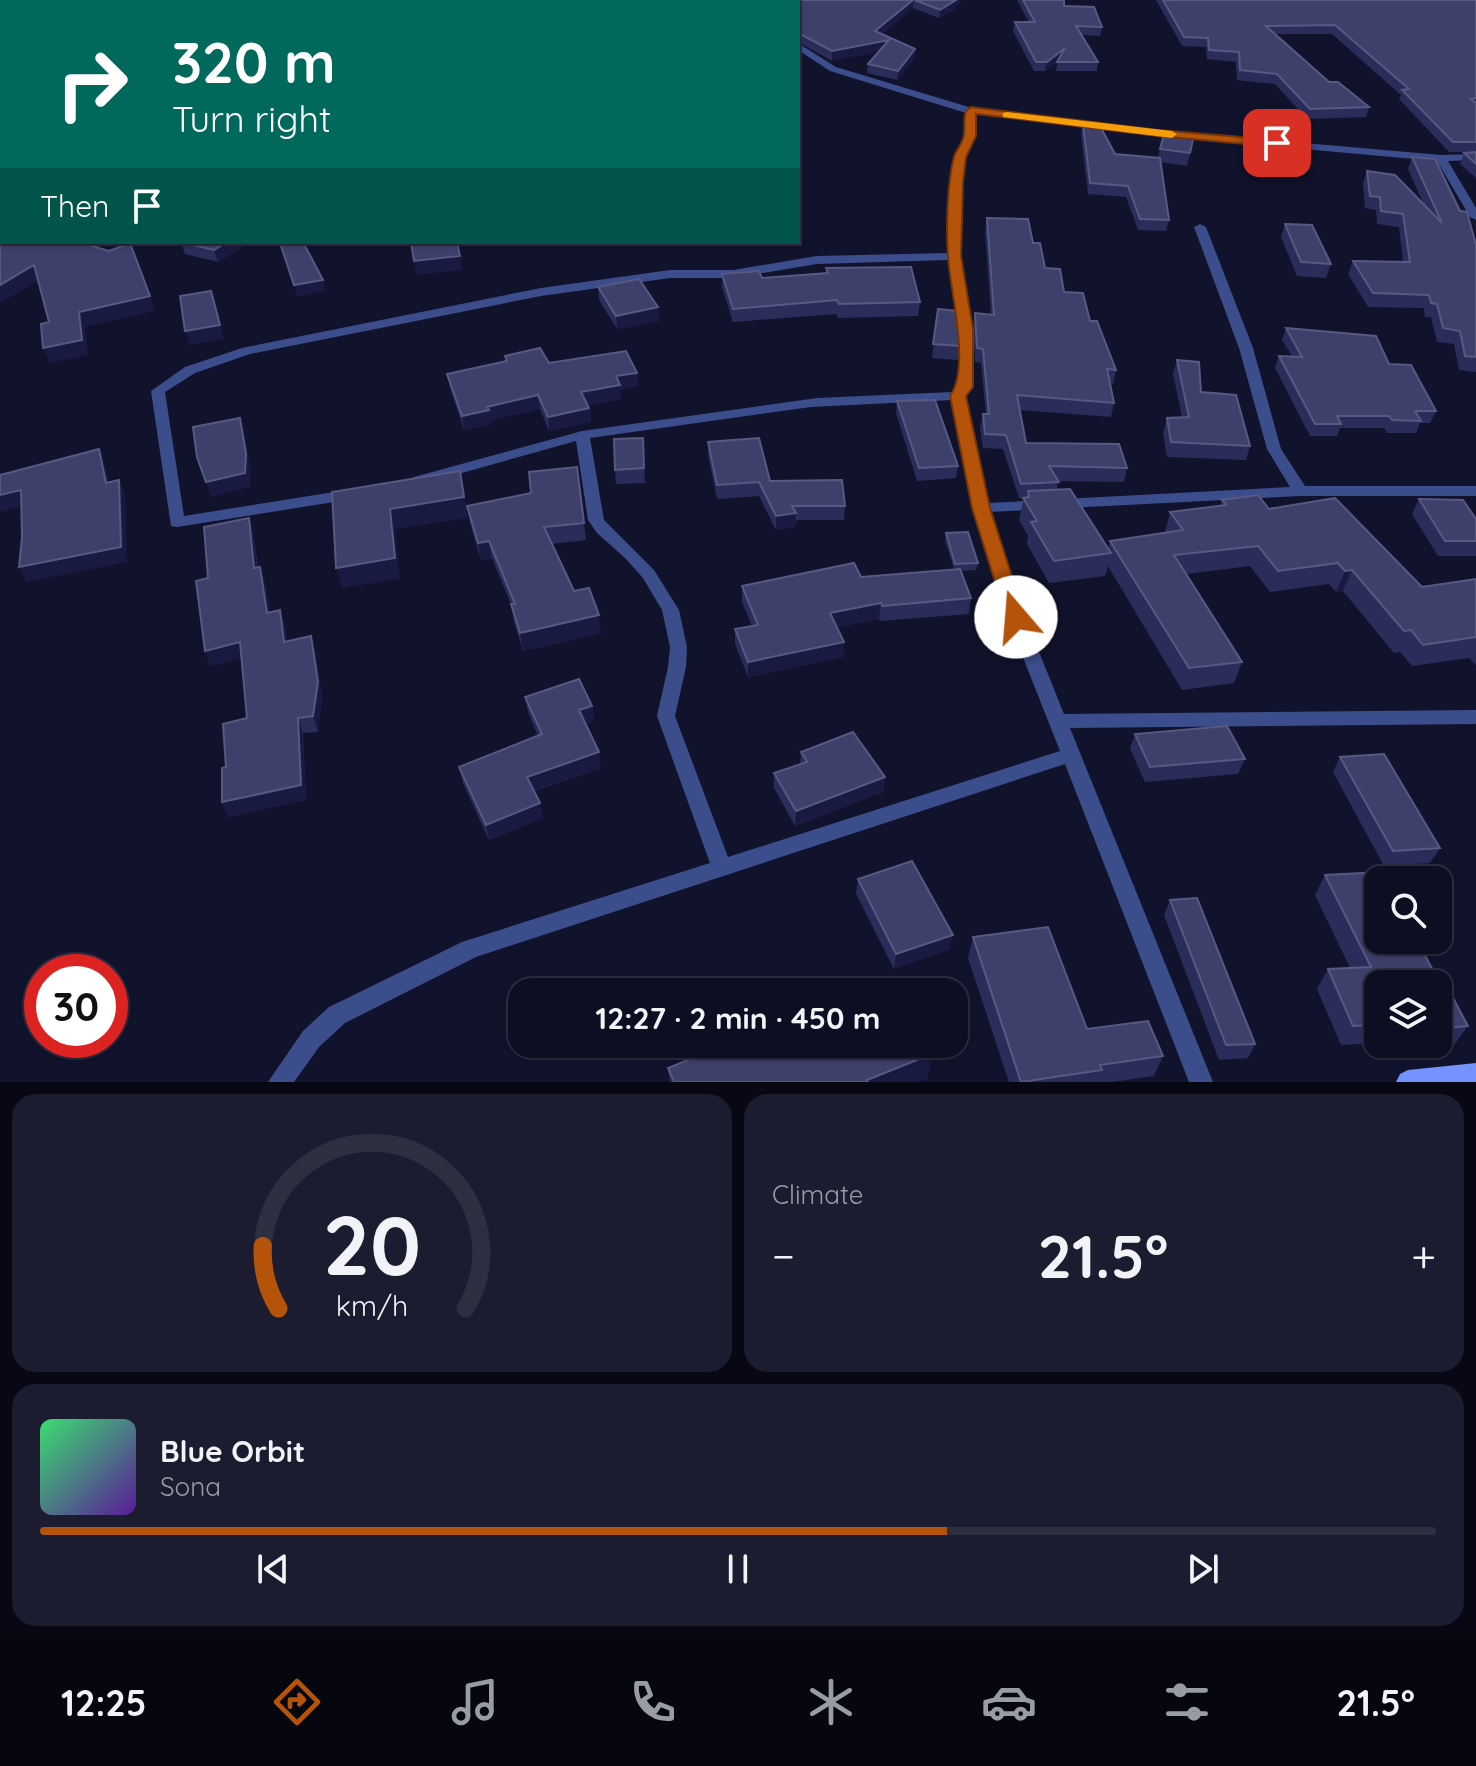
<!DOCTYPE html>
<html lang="en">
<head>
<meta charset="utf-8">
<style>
	:root { --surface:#0d0e22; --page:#1b1c2f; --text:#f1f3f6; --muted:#9a9ca5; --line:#2d2e40; --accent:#b45309 }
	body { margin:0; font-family:Quicksand,sans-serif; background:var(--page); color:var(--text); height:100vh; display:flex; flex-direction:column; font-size:30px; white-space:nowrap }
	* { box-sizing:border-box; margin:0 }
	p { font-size:26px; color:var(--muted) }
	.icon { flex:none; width:44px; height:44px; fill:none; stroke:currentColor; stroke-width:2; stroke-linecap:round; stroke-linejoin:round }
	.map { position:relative; height:1082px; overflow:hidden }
	.panel { display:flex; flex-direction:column; gap:12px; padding:12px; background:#070813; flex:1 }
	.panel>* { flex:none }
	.banner { position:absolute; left:0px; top:0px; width:800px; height:244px; box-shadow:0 2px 6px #0004,0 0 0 2px var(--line); background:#00695c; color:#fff; overflow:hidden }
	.controls { position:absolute; left:1364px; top:866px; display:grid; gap:16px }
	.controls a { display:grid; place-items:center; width:88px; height:88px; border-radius:16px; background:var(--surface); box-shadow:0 2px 6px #0004,0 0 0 2px var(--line); font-size:40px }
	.speed { position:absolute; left:24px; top:954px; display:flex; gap:16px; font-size:40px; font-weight:700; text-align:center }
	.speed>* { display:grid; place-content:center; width:104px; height:104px; border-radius:50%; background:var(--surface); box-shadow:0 2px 6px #0004,0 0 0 2px var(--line); line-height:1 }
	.speed .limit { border:12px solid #d22; background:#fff; color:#111 }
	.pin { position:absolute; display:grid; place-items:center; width:68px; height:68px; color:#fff; margin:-34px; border-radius:16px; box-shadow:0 4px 12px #0006 }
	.me { position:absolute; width:88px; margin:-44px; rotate:342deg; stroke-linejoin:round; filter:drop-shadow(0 0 6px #0008) }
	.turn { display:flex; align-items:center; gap:28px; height:168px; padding:0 40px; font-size:36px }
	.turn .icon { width:104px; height:104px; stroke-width:2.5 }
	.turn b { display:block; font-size:56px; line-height:68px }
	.then { display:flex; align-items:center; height:76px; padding:0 40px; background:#0003; gap:16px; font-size:30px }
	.big { font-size:60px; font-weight:700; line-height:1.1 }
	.panel .tile { flex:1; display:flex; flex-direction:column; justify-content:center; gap:12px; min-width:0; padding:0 28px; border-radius:24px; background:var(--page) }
	.panel .dial { align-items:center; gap:0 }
	.dial svg { height:208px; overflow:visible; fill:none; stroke:var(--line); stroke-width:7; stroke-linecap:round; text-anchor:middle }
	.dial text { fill:var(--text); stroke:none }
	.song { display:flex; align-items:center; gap:24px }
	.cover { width:96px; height:96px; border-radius:12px; background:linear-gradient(135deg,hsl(140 70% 55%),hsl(270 70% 35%)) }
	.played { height:8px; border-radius:4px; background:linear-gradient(90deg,var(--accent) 65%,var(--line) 65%) }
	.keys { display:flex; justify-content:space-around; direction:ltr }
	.heat { display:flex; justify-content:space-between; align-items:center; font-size:44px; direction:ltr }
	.panel .tiles { flex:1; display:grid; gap:12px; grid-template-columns:1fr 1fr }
	.tile:last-child { grid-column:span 2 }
	.trip { position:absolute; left:508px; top:978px; width:460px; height:80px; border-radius:24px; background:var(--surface); box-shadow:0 2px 6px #0004,0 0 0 2px var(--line); font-weight:700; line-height:80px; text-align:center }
	.tab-bar { display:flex; height:128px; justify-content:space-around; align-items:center; background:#05060e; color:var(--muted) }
	.tab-bar .icon { width:56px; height:56px }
	.tab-bar .on { color:var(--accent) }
	.tab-bar b { font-size:36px; color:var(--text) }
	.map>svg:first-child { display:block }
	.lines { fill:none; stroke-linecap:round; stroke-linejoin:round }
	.street { fill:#3c4d8c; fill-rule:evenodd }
	.secondary { fill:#7493ff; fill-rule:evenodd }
	.wall { fill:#2a2d5a }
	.shaded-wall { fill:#181a41 }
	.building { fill:#3e406c; stroke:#575983; stroke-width:2 }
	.route { fill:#b45309; stroke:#753606; stroke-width:2 }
	.slow { fill:#f59e0b }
</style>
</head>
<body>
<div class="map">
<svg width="1476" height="1082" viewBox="0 0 1476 1082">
	<rect width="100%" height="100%" fill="#11132d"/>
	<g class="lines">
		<path class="street" d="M798 43 836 67 972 108 1158 130 1441 155 1476 154V160L1448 161 1476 208V220L1470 217 1437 161 1158 136 975 114V135L963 168 960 207V257L973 349 971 383 965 396 988 503 1290 487 1267 449 1239 348 1194 227 1200 224 1206 227 1253 348 1281 449 1305 486H1476V496H1300L990 512 1025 617 1064 714 1476 710V724L1070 728 1213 1082H1189L1065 764 476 957 345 1023 319 1047 294 1082H268L303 1031 329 1007 462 942 710 863 657 716 668 667 670 647 662 610 643 578 625 558 597 533 588 520 576 441 419 485 414 483 411 480 414 477 582 431 817 398 953 392C972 353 953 300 948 260L817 264 733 278H670L541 296 250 354 195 373 165 392 184 516 353 489 358 491 361 494 353 499 177 527 171 526 151 391 185 367 242 348 541 288 670 270H733L817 256 948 253 951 180 955 158 964 138 966 113 830 71 798 50ZM952 400 973 508 1007 617 1060 751 728 857 675 716 686 667 687 647 679 610 654 570 604 520 590 438 811 407Z"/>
		<path class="secondary" d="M1476 1063V1082H1396L1400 1074 1408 1070Z"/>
	</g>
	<path class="wall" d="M547 0H962L953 10 939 18 913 8 882 34 915 49 914 59 897 80 867 73 868 64 879 51 832 61 798 42V2Z
		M1017 0H1064V6L1102 27 1100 36 1082 35 1098 62 1097 71H1056L1058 61 1045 71H1034L1013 31 1015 22H1029Z
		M1156 0H1476V152H1449L1399 99 1401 95 1332 34H1276L1329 82 1369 107 1366 117 1307 119 1275 84 1237 80 1236 62 1207 59 1206 47 1182 46Z
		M1083 124 1115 154 1158 157 1165 131 1194 135 1187 166 1160 162 1169 220 1166 231 1138 230 1126 197 1088 194 1081 134Z
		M2 142V194L0 193V143Z
		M1476 152V178L1460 164 1464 153Z
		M1412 157 1476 245V372L1459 370 1454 344 1437 342 1431 317H1425L1424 308 1368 307 1348 274 1353 261 1403 262 1399 227 1377 224 1376 210 1365 208 1363 183 1367 171 1423 203 1408 169Z
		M987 218 1033 243 1045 268 1064 292 1090 321 1116 370 1113 384 1110 383 1114 403 1111 417 1020 410 1026 443 1127 468 1124 482 1058 481 1057 490 1108 549 1110 541 1165 533 1170 512 1220 506 1222 500 1269 509 1422 587 1476 579V665L1469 658 1412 666 1400 652 1394 653 1343 591 1336 592 1329 584 1270 592 1250 566 1186 574 1242 662 1234 683 1182 690 1108 566 1105 576 1049 583 1027 544 1028 536 1019 520 1024 498H1019L1003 449 983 448 980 428 983 414H986L981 363 975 362 973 327 975 313 991 315 985 231Z
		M1285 224 1331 264 1326 278 1297 276 1281 237Z
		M181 242H250L218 262 185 254Z
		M826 268 920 302 918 316 838 318 836 314 733 322 722 287V274L762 278 826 273Z
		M598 287 658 307 659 321 617 329 599 300Z
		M938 309 960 346 958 360 932 358Z
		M1286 328 1389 364 1436 411 1430 423H1420L1416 433H1387L1384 428H1340L1337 436H1310L1275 368 1279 356H1292L1282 340Z
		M505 356 549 363 637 373 638 386 620 390 621 399 588 405 589 408 591 422 549 431 540 409 491 420V424L464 430 450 388 447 374 505 361Z
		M1177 360 1201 392 1250 446 1246 460 1167 457 1163 433 1167 418 1182 417 1173 374Z
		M897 401 958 466 956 478 917 481 896 413Z
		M643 438 645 483 616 484 615 470Z
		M708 442 770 481 845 506 844 520H796L795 527 776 530 759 496 717 499 708 455Z
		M577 467 586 540 551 544 574 591 601 633 523 651 514 622 512 607 492 558 481 560 470 523 467 506 531 493Z
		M1419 499 1476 519V556H1438L1412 514Z
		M249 518 253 532 258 567 265 582 270 613 280 610 285 625 287 641 311 636 315 651 322 697 318 732 303 733 306 800 228 817 222 802 226 767 247 718 241 658 211 666 205 651 208 578Z
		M946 533 978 563 976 570 960 571 971 598 969 614 880 621 879 619 837 627 844 642 843 657 748 677 735 644V629L752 626 742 602V586L954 569 945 541Z
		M525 697 592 706 594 721 586 724 601 768 534 791 543 818 489 840 463 783 459 767 538 736 528 712Z
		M1135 734 1245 759 1238 774 1145 782 1130 749Z
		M801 752 885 777 883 792 795 826 774 788V773L800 764Z
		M1340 757 1440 848 1430 863 1384 866 1333 772Z
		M1382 872 1386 880H1378V940H1417L1447 997 1452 996 1468 1026 1454 1045 1402 1050 1398 1044H1438V984H1378V1043L1341 1045 1317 989 1328 969 1350 968 1315 895 1325 875Z
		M858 879 950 949 894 969 856 894Z
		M1170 900 1255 1044 1248 1058 1219 1060 1164 915Z
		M973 937 1087 1029 1163 1056 1154 1076 1112 1082H1009L968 958Z
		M932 1054 927 1079 918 1082H670L668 1068Z"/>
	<path class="shaded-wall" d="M418 0H436L432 2H414Z
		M914 0 913 8 874 40 875 31Z
		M956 0H962L953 10 939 18 940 10Z
		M889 40 888 49 832 61V51Z
		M1065 48 1064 56 1045 71 1047 62Z
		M915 49 914 59 897 80 898 71Z
		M227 242H250L218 262 214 250Z
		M460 256 462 270 416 275 414 261Z
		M34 265 40 280 0 303V285Z
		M323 280 325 291 297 297 294 285Z
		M150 296 155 311 85 327 88 355 50 363 43 348 79 312Z
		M215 304 224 339 190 345 185 331Z
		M658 307 659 321 617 329 616 316Z
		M637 373 638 386 620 390 621 399 583 406 581 392 616 376Z
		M538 395 540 409 491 420V424L464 430 462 416 487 407Z
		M589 408 591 422 549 431 548 417Z
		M240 418 244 432 251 469 250 487 211 497 206 482Z
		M99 449 105 464 112 498 106 483Z
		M460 471 468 518 395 529 400 579 342 588 336 568 390 509Z
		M119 480 125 495 127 562 26 582 19 567Z
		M21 490 28 505 0 512V495Z
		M796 513 795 527 776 530V516Z
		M249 518 253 532 259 583 254 568Z
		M489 541 492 558 481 560 478 543Z
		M260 567 265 582 272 628 267 613Z
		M1352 570 1343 591 1336 592 1345 571Z
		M881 603 879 619 829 628 830 613Z
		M280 610 285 625 289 657 284 642Z
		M599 615 601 633 523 651 520 633Z
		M311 636 315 651 322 697 318 732 313 716Z
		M240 642 245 657 211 666 205 651Z
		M844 642 843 657 748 677V662Z
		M592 706 594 721 581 725 579 710Z
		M298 718 303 733 306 800 228 817 222 802Z
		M599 752 601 768 529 792 527 777Z
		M885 777 883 792 795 826 796 811Z
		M540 803 543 818 489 840 486 825Z
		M953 935 950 949 894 969 896 954Z
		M932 1054 927 1079 918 1082H866L867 1080Z"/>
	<path class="building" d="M138 0H418L414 2H130Z
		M547 0H913L875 31 915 49 898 71 868 64 889 40 832 51 798 33V2H544Z
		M915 0H956L940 10Z
		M1023 0H1064V6L1094 7 1102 27 1076 26 1098 62H1057L1065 48 1047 62H1036L1015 22H1035Z
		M1163 0H1476V98L1471 99 1476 103V142H1453L1402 90 1409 89 1335 25 1266 26 1329 82H1338L1369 107 1310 109 1277 74 1240 70 1239 52 1209 50 1208 38 1184 37Z
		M1083 124H1099L1115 154 1160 158 1169 220 1140 219 1128 186 1090 183Z
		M1165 131 1194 135 1190 153 1160 149Z
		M2 142V183H0V143Z
		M1476 152V164L1464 153Z
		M1412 157 1435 159 1460 211 1467 212 1476 245V357L1465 356 1460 331 1443 328 1437 304 1431 303 1429 295 1373 293 1353 261 1410 262 1403 214 1381 211 1380 197 1370 196 1367 171 1395 175 1442 223Z
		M987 218 1028 219 1033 243H1040L1045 268 1060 269 1064 292 1083 293 1090 321H1097L1116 370 1107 369 1114 403 1017 395 1026 443 1119 444 1127 468 1049 466 1059 482 1021 484 1006 435 985 434 983 414H989L983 349 977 348 975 313 994 315Z
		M1285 224 1312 225 1331 264 1301 262Z
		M0 239 2 240V242H79L109 251 130 243 150 296 79 312 82 340 43 348 41 324 49 322 34 265 0 285Z
		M181 242H227L214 250Z
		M285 242H303L323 280 294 285 280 243Z
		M411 242H457L460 256 414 261Z
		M911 267 920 302 839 304 837 300 733 309 722 274 759 271 762 278 828 273 826 268Z
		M639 279 658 307 616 316 598 287Z
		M211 291 220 325 185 331 180 296Z
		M938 309 958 311 960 346 933 344Z
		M1286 328 1376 336 1389 364 1411 365 1436 411H1415L1421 421 1392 420 1389 416H1337L1341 424H1315L1279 356 1302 357Z
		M540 348 549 363 626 351 637 373 616 376 620 385 581 392 589 408 548 417 538 395 487 407 489 410 462 416 447 374 507 361 505 356Z
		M1177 360 1199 362 1201 392 1236 395 1250 446 1171 442 1167 418 1189 417Z
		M935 400 958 466 919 468 897 401Z
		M240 418 246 454 245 473 206 482 197 457 193 427Z
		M643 438 644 468 615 470 614 439Z
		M759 438 770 481 842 480 845 506H792L796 513 776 516 759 482 717 485 708 442Z
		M99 449 106 483 119 480 121 547 19 567 22 537 21 490 0 495V475Z
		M577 467 584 523 544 527 574 591 589 588 599 615 520 633 511 604H515L489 541 478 543 467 506 531 493 529 472Z
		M460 471 464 497 390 509 395 558 336 568 332 492Z
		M1070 489 1111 553 1054 561 1031 522 1037 521 1023 498 1029 497 1028 491Z
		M1258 495 1269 509 1335 498 1422 587 1476 579V637L1423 645 1411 630 1404 631 1352 570 1345 571 1338 563 1278 571 1258 546 1174 555 1242 662 1189 668 1110 541 1183 530 1170 512 1226 505 1222 500Z
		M1419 499 1463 500 1476 519V541H1445Z
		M249 518 254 568 260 567 267 613 280 610 284 642 311 636 318 682 313 716 298 718 301 785 222 802V768L226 767 223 724 247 718 240 642 205 651 196 581 208 578 204 527Z
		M968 532 978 563 955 564 946 533Z
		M854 563 861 577 960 569 971 598 882 606 881 603 830 613 844 642 748 662 735 629 758 625 742 586Z
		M579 679 592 706 579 710 599 752 527 777 540 803 486 825 459 767 542 734 525 697Z
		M1227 726 1245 759 1150 767 1135 734Z
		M853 732 885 777 796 811 774 773 807 762 801 752Z
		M1384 754 1440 848 1393 851 1340 757Z
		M912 861 953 935 896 954 858 879Z
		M1382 872 1386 880H1378V940H1417L1447 997 1452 996 1468 1026 1438 1029V984H1378V1025L1353 1026 1328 969 1371 967 1325 875Z
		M1197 898 1255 1044 1226 1045 1170 900Z
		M1048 927 1087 1029 1148 1021 1163 1056 1100 1065 1102 1070 1021 1082 973 937Z
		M890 977 898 992H853Z
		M727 1044H926L932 1054 867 1080 868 1082H674L668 1068Z"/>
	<path class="route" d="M971 107 1158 130 1277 140 1283 143 1277 147 1158 136 976 114V136L966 157 963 182 961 256 973 329V387L966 396 990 508 1025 617 1016 624 1006 617 972 508 950 396C971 366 950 292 948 256 946 230 947 183 954 157 956 150 963 143 964 135 965 126 963 120 966 111Z"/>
	<path class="slow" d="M1007 112 1172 131 1177 134 1172 138 1003 117V113Z"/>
</svg>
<div class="controls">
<a><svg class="icon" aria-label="search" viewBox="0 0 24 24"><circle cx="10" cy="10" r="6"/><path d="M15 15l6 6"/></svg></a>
<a><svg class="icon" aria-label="layers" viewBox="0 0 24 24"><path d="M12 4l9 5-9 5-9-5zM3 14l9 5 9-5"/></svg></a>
</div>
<div class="speed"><div class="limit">30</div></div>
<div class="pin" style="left:1277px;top:143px;background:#d93025"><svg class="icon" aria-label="arrive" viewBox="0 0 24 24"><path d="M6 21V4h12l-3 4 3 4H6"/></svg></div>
<svg class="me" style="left:1016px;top:617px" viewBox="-20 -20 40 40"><circle r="19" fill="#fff"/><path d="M0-13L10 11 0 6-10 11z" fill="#b45309"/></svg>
<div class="trip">12:27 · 2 min · 450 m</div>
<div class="banner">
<div class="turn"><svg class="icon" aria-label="right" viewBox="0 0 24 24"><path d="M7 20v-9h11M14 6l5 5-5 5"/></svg><div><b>320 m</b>Turn right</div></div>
<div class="then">Then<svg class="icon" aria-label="arrive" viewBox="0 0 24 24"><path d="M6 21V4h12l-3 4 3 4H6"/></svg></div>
</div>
</div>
<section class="panel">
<div class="tiles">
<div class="tile dial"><svg viewBox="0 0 100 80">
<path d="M14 69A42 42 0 1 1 86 69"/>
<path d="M14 69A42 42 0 0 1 8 45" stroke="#b45309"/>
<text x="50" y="56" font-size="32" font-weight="700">20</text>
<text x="50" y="72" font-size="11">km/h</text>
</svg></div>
<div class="tile"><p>Climate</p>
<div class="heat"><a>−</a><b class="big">21.5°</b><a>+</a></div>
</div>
<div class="tile">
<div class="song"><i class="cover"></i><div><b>Blue Orbit</b><p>Sona</p></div></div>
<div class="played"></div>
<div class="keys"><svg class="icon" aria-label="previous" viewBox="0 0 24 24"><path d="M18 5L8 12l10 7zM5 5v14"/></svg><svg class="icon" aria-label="pause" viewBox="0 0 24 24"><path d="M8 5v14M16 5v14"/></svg><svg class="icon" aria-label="next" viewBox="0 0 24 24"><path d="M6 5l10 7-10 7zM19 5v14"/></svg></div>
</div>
</div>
</section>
<nav class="tab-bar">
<b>12:25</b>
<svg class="icon on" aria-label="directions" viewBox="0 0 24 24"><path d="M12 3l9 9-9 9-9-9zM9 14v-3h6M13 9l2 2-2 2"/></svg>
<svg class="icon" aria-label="music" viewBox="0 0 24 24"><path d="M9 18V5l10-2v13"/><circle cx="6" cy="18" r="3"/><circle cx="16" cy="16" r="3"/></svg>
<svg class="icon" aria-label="phone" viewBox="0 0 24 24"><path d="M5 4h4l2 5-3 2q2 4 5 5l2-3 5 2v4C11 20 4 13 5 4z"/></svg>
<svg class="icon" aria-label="climate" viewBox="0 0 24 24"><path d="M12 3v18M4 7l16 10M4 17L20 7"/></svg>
<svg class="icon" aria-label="car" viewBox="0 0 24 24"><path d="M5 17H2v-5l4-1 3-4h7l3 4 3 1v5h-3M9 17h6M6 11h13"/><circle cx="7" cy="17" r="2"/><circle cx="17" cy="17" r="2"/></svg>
<svg class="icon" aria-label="filters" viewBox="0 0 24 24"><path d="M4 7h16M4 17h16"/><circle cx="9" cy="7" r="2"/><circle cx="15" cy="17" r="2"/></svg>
<b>21.5°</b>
</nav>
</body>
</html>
